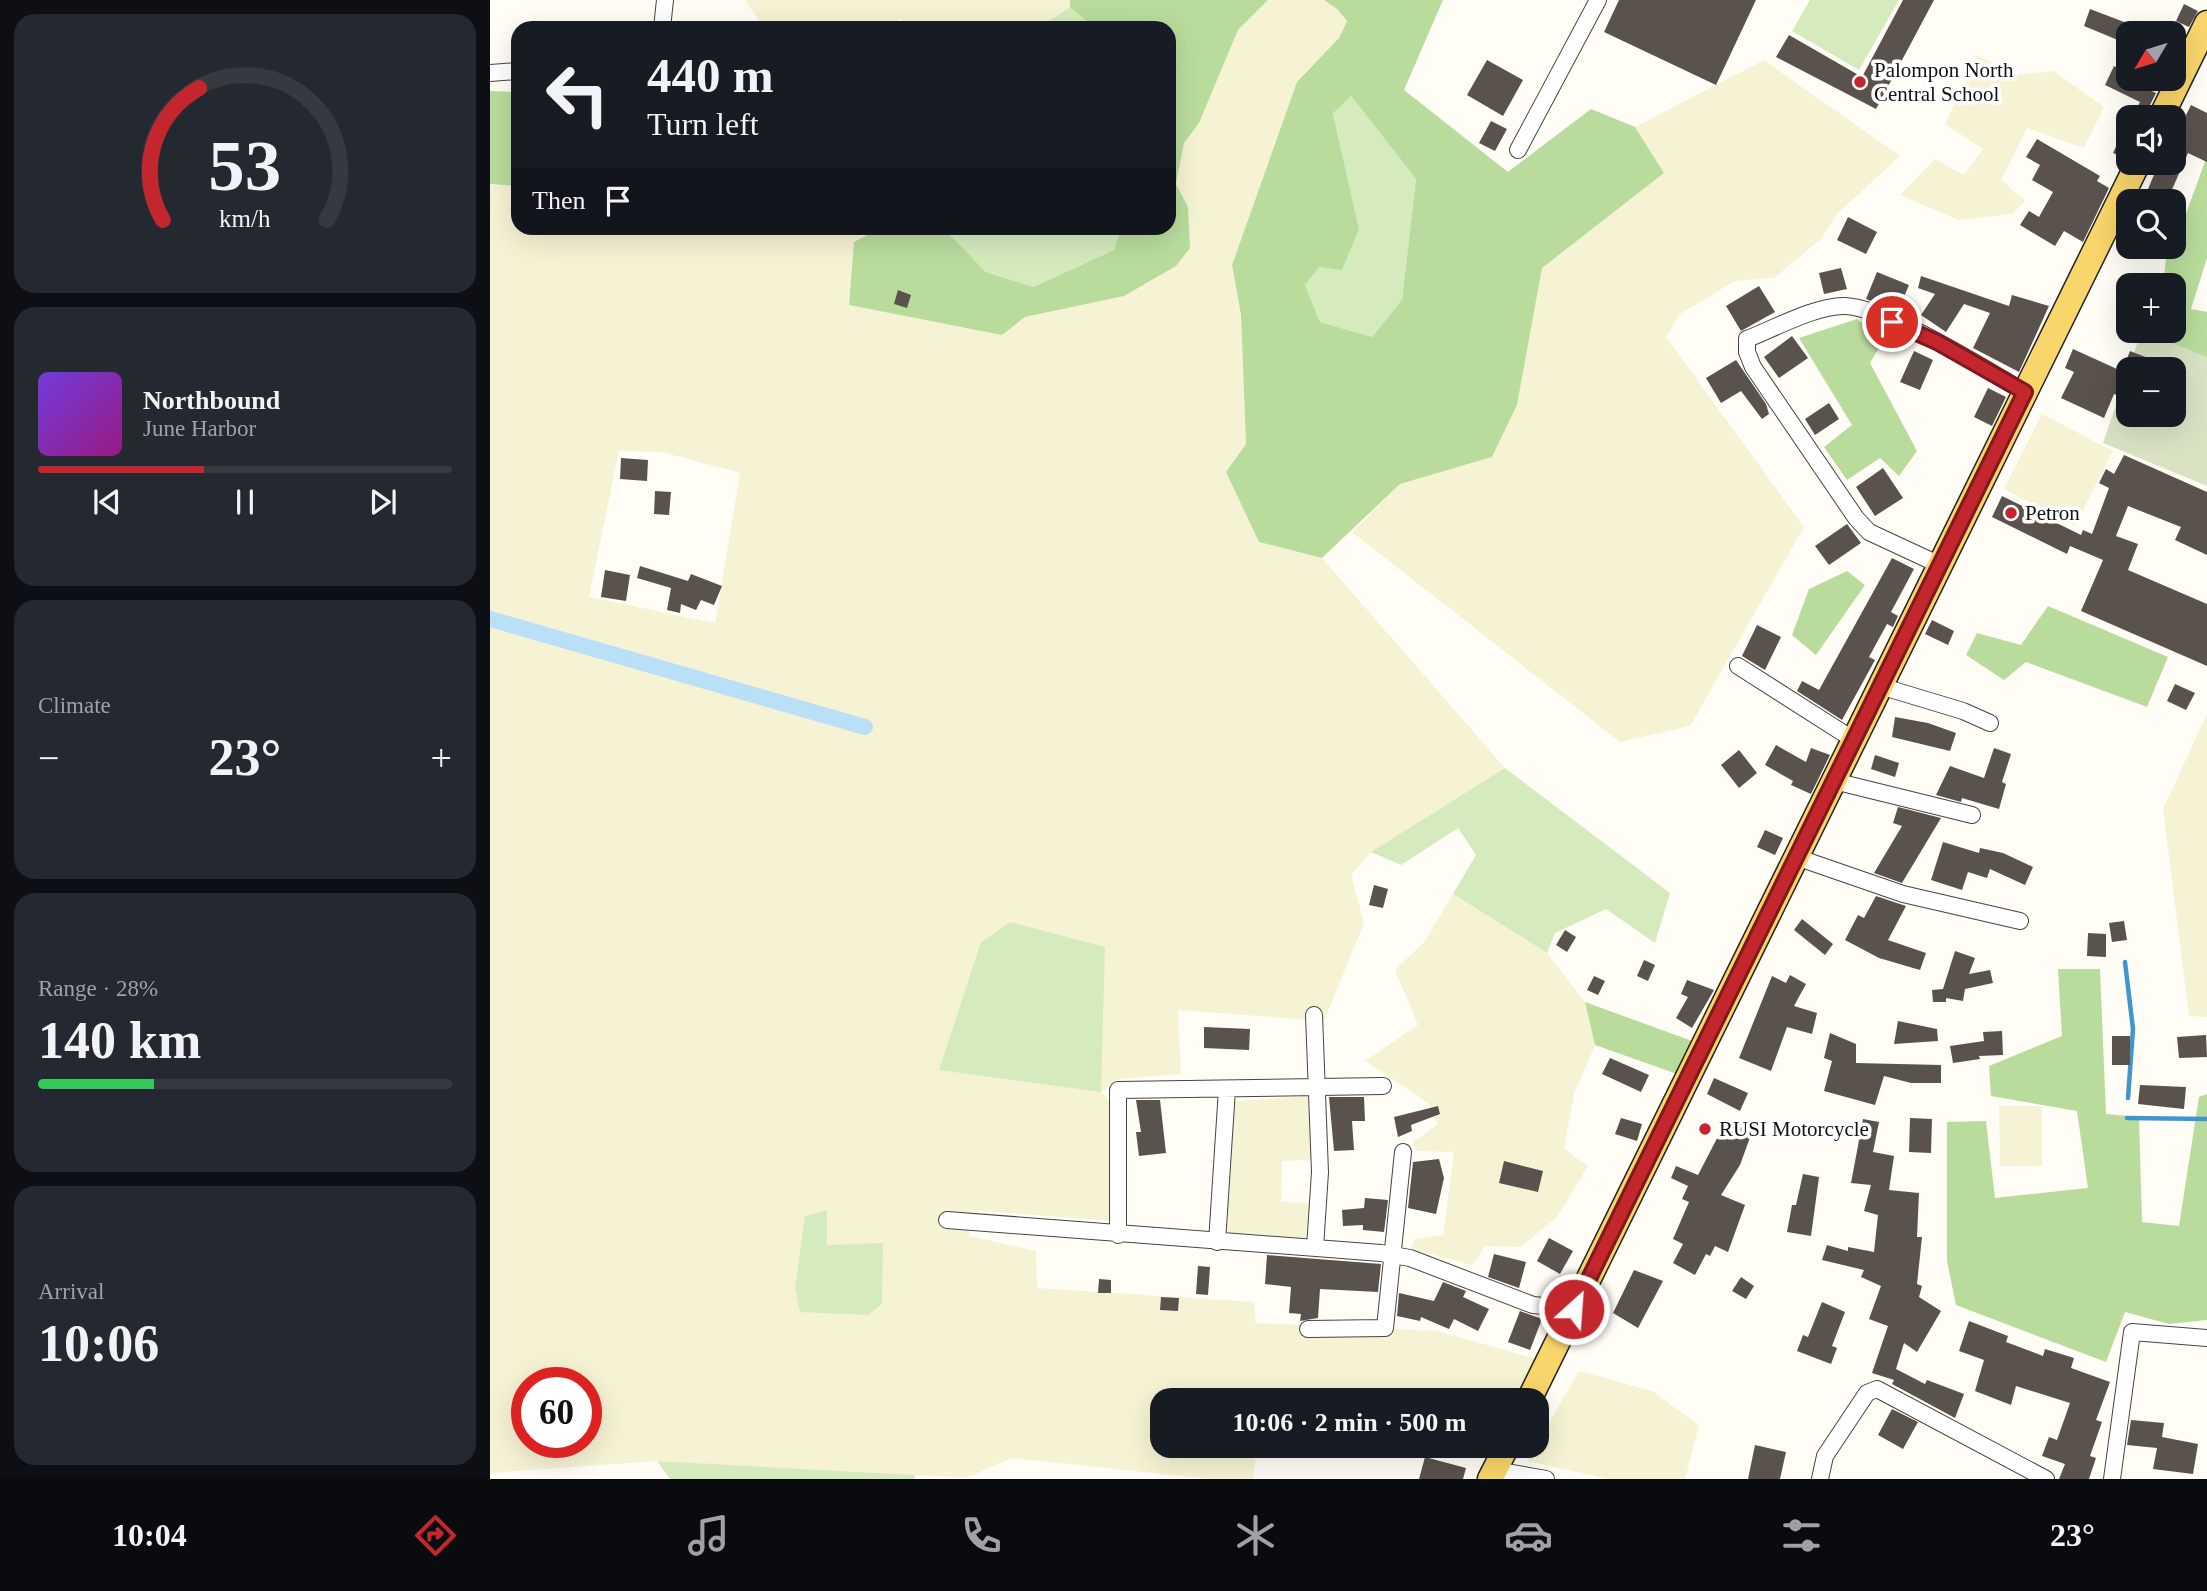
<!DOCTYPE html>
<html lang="en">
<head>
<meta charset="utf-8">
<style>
	:root { --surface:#171b24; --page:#242831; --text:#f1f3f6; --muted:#9ea1a6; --line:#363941; --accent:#c4262e }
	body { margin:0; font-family:Georgia,serif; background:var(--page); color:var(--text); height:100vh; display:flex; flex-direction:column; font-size:26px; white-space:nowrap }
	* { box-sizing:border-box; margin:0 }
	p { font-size:23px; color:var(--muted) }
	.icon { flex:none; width:38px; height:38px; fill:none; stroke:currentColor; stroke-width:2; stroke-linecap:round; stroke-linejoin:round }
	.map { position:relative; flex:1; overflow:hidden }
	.sheet { display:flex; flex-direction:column; gap:14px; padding:14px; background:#0d0f14; width:490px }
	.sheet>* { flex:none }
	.hud { position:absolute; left:21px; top:21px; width:665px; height:214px; border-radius:21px; box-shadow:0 7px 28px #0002; background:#171b24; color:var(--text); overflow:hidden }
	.needle { width:46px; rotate:232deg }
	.tools { position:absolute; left:1626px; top:21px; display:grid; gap:14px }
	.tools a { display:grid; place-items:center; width:70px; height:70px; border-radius:14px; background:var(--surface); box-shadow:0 7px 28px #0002; font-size:35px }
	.speed { position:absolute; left:21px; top:1367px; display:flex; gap:14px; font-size:35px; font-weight:700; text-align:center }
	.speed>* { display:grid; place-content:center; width:91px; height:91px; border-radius:50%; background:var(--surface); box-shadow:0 7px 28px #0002; line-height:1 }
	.speed .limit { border:10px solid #d22; background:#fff; color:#111 }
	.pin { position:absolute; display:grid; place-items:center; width:60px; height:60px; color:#fff; margin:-30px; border:4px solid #fff; border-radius:50%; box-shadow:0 2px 7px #0007 }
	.me { position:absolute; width:77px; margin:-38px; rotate:26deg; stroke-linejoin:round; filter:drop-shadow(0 0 5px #0008) }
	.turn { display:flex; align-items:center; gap:24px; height:147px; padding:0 21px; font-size:32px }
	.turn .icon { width:91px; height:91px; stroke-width:2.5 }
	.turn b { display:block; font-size:49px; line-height:60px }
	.then { display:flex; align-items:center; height:66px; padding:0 21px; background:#0003; gap:14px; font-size:26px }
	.big { font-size:52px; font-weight:700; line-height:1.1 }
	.sheet .widget { flex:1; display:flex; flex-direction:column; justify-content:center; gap:10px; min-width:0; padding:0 24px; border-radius:21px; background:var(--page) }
	.sheet .dial { align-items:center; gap:0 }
	.dial svg { height:182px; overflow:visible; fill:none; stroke:var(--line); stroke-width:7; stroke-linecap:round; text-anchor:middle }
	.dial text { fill:var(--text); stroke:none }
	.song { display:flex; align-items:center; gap:21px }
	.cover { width:84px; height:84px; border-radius:10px; background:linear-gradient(135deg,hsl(260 70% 55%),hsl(310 70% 35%)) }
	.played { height:7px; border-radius:4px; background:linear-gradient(90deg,var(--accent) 40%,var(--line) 40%) }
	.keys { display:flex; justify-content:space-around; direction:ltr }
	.heat { display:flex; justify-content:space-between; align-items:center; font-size:38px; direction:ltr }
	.charge { height:10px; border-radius:5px; background:linear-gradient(90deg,#34c759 28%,var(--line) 0) }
	.trip { position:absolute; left:660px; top:1388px; width:399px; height:70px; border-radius:21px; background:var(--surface); box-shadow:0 7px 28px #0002; font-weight:700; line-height:70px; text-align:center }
	.tabs { display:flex; height:112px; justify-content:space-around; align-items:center; background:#090b0e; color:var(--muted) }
	.tabs .icon { width:49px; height:49px }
	.tabs .current { color:var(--accent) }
	.tabs b { font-size:32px; color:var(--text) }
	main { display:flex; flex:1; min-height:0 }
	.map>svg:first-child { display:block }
	.farmland { fill:#f6f3d4; fill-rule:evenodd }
	.green { fill:#d5ebbd }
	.forest { fill:#b9dc9c; fill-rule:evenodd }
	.cemetery { fill:#d9e3c4 }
	.pitch { fill:#e6f2cf }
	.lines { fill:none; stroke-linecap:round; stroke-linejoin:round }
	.stream { stroke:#3f96cf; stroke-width:4.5 }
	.canal { stroke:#b9e0f7; stroke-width:16 }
	.building { fill:#5a524d }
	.minor-casing { stroke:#444; stroke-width:18 }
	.primary-casing { stroke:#222; stroke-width:27 }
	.minor { stroke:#fff; stroke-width:16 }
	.primary { stroke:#f9d66b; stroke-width:24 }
	.route-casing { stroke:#7f191e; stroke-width:18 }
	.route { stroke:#c4262e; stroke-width:12 }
	.poi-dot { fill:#c4262e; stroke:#fff; stroke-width:2.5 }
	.labels { text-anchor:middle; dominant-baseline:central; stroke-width:7; stroke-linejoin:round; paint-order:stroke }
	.poi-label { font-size:21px; fill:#111; stroke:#fff; text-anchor:start }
</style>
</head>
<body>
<main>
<section class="sheet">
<div class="widget dial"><svg viewBox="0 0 100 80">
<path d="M14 69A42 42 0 1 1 86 69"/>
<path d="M14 69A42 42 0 0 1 30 11" stroke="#c4262e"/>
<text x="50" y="56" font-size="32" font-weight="700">53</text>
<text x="50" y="72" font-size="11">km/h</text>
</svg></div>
<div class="widget">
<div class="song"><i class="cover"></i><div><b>Northbound</b><p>June Harbor</p></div></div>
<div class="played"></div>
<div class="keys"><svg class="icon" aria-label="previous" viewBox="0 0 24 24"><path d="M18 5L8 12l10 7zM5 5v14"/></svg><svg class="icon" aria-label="pause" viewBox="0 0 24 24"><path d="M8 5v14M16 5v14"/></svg><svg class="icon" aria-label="next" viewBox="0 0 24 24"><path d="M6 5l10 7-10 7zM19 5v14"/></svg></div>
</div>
<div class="widget"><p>Climate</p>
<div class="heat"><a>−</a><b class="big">23°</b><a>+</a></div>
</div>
<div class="widget"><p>Range · 28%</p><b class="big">140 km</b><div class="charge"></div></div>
<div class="widget"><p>Arrival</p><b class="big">10:06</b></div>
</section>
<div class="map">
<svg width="1717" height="1479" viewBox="0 0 1717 1479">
	<rect width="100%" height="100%" fill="#fffdf5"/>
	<path class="farmland" d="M255 0H580V7L548 28H422L411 19 391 28H274Z
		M778 0H834L847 9 857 21 849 38 807 82 742 265 751 315 756 444 769 542 832 558 1015 768 881 852 861 875 874 923 834 1021 688 1010 691 1074 629 1079 611 1092 620 1102 621 1221 482 1210 479 1236 546 1251 547 1288 764 1302 766 1323 947 1331 1047 1359 1027 1400H672V1446H767L763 1479H719L522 1458 476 1478 167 1461 0 1473V184L28 186V228H390L364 242 512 335 535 317 634 296 698 207 686 184 694 143 709 123 748 30ZM129 451 172 452 250 473 225 623 99 597ZM520 922 450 1070 491 942ZM337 1211V1246L315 1216ZM37 1382H96V1442H37Z
		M1487 55 1526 75 1563 71 1614 107 1594 148 1537 128 1511 180 1535 201 1523 214 1468 220 1410 195 1445 159 1474 175 1493 149 1455 124Z
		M1274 60 1410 156 1348 213 1332 238 1284 278 1245 281 1190 314 1176 337 1314 527 1200 726 1130 742 862 532 910 484 1002 457 1027 405 1052 268 1174 173 1145 127Z
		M1552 414 1623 451 1585 526 1514 489Z
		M1717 714V1017L1699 1016 1673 809Z
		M963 894 1057 953 1095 1002 1105 1045 1084 1094 1074 1149 1098 1166 1067 1217 1031 1247 995 1246 982 1265 921 1249 925 1239 953 1235 964 1152 926 1151 923 1142 948 1124 938 1103 875 1061 928 1025 905 970 935 941Z
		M822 1096 821 1160 792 1161 791 1202 820 1203 816 1239 734 1233 744 1101Z
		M1509 1106H1552V1166H1510Z
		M1089 1371 1162 1391 1209 1425 1195 1479H1118L1037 1461Z"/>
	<path class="green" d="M1320 0H1409L1369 70 1302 31Z
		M580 7 604 28H548Z
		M861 96 926 179 912 301 882 337 830 322 815 285 828 267 869 229 843 112Z
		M453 228H631L624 250 543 287 496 272Z
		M1015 768 1180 893 1165 943 1116 909 1065 933 1057 953 963 894 986 855 968 828 911 865 881 852Z
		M520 922 615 947 611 1092 449 1070 491 942Z
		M337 1210V1245L393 1243 392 1304 378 1315 310 1312 305 1288 315 1216Z
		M167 1461 425 1475 424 1479H180Z"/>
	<path class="forest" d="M580 0H778L748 30 709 123 694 143 686 184 698 207 700 248 686 266 634 296 535 317 512 335 359 305 364 242 390 228H453L496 272 543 287 624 250 631 228H679V28H604L580 7Z
		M834 0H953L914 90 1018 172 1101 109 1145 127 1174 173 1052 268 1027 405 1002 457 910 484 832 558 769 542 736 472 756 444 751 315 742 265 807 82 849 38 857 21 847 9ZM861 96 926 179 912 300 882 337 830 322 815 285 829 267 852 270 869 229 843 113Z
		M0 91 28 92V186L0 184Z
		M1717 156V258L1701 309 1717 312V368L1665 342 1667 331H1684V285H1673L1676 258 1684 247Z
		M1367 319 1394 339 1380 363 1427 451 1409 476 1390 458 1357 480 1334 447 1362 425 1309 338Z
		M1357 571 1375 585 1326 655 1302 635 1319 589Z
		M1558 606 1678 657 1657 707 1536 662 1514 680 1476 655 1487 633 1531 645Z
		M1568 969H1610L1616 1114 1649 1117 1652 1222 1689 1226 1709 1097 1717 1094V1320L1679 1324 1635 1312 1616 1362 1466 1305 1457 1261V1122L1496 1121 1505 1198 1598 1188 1587 1111 1501 1096 1499 1066 1572 1036Z
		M1095 1002 1202 1041 1187 1074 1105 1045Z"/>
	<path class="cemetery" d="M1652 331 1717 357V486L1613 443 1638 370V415H1684V369H1638Z"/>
	<path class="pitch" d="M1684 36 1704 45 1681 96 1644 79H1684Z"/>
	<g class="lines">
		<path class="stream" d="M1635 962 1643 1029 1638 1098
			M1637 1118 1717 1119"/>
		<path class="canal" d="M0 619 375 727"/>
	</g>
	<path class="building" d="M1129 0H1266L1226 85 1114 32Z
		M1413 0H1444L1386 109 1286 57 1299 35 1372 77Z
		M1694 4 1708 11 1699 27 1686 21Z
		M1600 9 1642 25 1635 43 1594 26Z
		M997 60 1033 80 1013 116 977 95Z
		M1624 66 1638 73V80L1666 93 1657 111 1648 106 1650 102 1615 85Z
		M1701 105 1717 113V162L1698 153 1677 201H1653L1669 163H1684V140Z
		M1001 121 1017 129 1005 151 989 143Z
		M1547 139 1610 176 1607 181 1619 188 1593 242 1574 231 1565 246 1530 225 1539 211 1549 217 1563 192 1542 180 1550 165 1536 157Z
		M1629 140 1638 144 1634 158 1623 153Z
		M1358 217 1387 232 1376 254 1347 240Z
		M1351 268 1357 289 1334 294 1329 273Z
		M1387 272 1419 285 1408 311 1376 299Z
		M1431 276 1519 306 1522 295 1559 306 1529 372 1483 348 1500 313 1474 304 1456 332 1431 315 1445 294 1428 288Z
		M1269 286 1285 312 1251 331 1236 306Z
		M408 290 421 295 417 308 404 304Z
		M1302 336 1318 358 1289 378 1274 357Z
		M1583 349 1638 374 1630 396 1624 394 1614 418 1571 398 1584 372 1575 368Z
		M1424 351 1443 360 1430 390 1410 382Z
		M1640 351 1684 368 1683 369H1633Z
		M1246 360 1276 404 1279 414 1272 419 1251 391 1231 403 1216 378Z
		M1498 388 1516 397 1502 426 1484 417Z
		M1339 403 1349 419 1325 435 1315 419Z
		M1634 455 1717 492V555L1685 540 1691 527 1638 506 1626 536 1648 544 1638 570 1717 604V666L1591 611 1613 560 1580 546 1577 554 1502 517 1512 496 1591 535 1593 530 1602 534 1619 488 1609 483 1616 469 1624 474Z
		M131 458 158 460 157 481 130 479Z
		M1393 468 1413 498 1385 516 1366 487Z
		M165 491 181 492 179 515 164 514Z
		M1357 524 1371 543 1339 565 1325 546Z
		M1402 558 1424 569 1401 612 1408 616 1403 627 1397 624 1379 657 1385 660 1352 720 1307 691 1312 681 1329 690Z
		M150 566 198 581 201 574 232 586 224 605 211 600 206 610 191 604 190 613 177 610 181 588 147 578Z
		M115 570 140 575 136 601 111 597Z
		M1442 620 1464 631 1458 645 1435 634Z
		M1267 625 1291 637 1275 670 1252 656Z
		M1685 684 1705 693 1696 710 1677 701Z
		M1405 717 1438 723 1466 733 1460 751 1402 737Z
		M1286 745 1316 762 1321 748 1340 755 1321 794 1301 785 1303 781 1275 765Z
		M1504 748 1521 754 1512 782 1516 784 1509 809 1472 798 1471 802 1446 795 1460 766 1494 778Z
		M1249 750 1267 773 1249 788 1231 765Z
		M1385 755 1409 763 1405 777 1381 769Z
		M1408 807 1451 818 1412 883 1384 873 1412 826 1403 823Z
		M1275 830 1293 838 1285 855 1267 847Z
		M1453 842 1489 853 1490 848 1513 853 1543 867 1535 885 1500 869 1497 878 1478 872 1472 890 1441 880Z
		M884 885 898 889 893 908 879 905Z
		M1386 896 1416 906 1398 940 1436 953 1430 970 1389 958 1355 940 1368 915 1374 918Z
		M1312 919 1343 944 1335 955 1304 930Z
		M1634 921 1637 940 1622 942 1619 923Z
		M1075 930 1086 937 1077 952 1066 945Z
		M1598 933 1616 934V957L1597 956Z
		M1465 951 1485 958 1479 974 1500 970 1503 983 1475 989 1473 1001 1456 998V1002H1443L1442 990 1453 989Z
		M1154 960 1165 965 1158 981 1147 976Z
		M1300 975 1316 984 1304 1006 1327 1013 1322 1034 1297 1027 1281 1071 1249 1058 1282 976 1296 983Z
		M1104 976 1115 981 1108 995 1097 990Z
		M1197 980 1224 990 1202 1028 1186 1018 1198 997 1191 994Z
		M1408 1021 1447 1029 1448 1041 1404 1044Z
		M714 1027 760 1029 759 1050 714 1048Z
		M1512 1031 1513 1055 1489 1056 1490 1059 1463 1063 1460 1046 1494 1041 1493 1032Z
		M1340 1033 1366 1044V1063L1451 1065V1083H1421L1394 1076 1385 1105 1334 1091 1342 1061 1334 1058Z
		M1716 1035 1717 1057 1689 1058 1687 1037Z
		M1622 1036H1640V1065H1622Z
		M1120 1058 1159 1075 1151 1092 1112 1074Z
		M1224 1078 1258 1093 1250 1111 1217 1094Z
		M1650 1085 1696 1087 1694 1109 1648 1104Z
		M839 1097H874L875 1121H862L864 1150 844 1151Z
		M646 1100H670L676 1153 649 1156 646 1132H651Z
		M948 1106 950 1114 921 1125 922 1131 908 1137 904 1117Z
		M1131 1118 1152 1124 1147 1141 1125 1134Z
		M1420 1118 1442 1119 1441 1153 1419 1152Z
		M1373 1119 1389 1122 1383 1152 1404 1156 1399 1190 1429 1193 1427 1237H1432L1427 1284 1432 1286 1429 1297 1451 1311 1427 1352 1414 1343 1406 1369 1435 1384 1437 1380 1474 1394 1465 1418 1402 1384 1404 1380 1382 1373 1398 1326 1379 1319 1391 1286 1371 1277 1374 1270 1332 1260 1337 1245 1358 1251V1247L1384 1252 1388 1215 1374 1211 1381 1185 1361 1183Z
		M1236 1121 1262 1132 1250 1165 1231 1195 1255 1205 1238 1252 1225 1246 1220 1256 1216 1254 1205 1275 1183 1263 1193 1244 1183 1239 1199 1202 1192 1199 1198 1186 1181 1178 1186 1166 1208 1175Z
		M949 1159 954 1178 946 1214 918 1208 923 1162Z
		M1014 1161 1053 1171 1048 1192 1009 1183Z
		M1313 1174 1329 1177 1321 1236 1297 1232 1302 1205H1306Z
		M875 1198 898 1200 894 1232 873 1230V1225L853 1226 852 1210 874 1208Z
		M1059 1238 1083 1251 1070 1274 1047 1261Z
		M1004 1254 1036 1262 1029 1288 998 1277Z
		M777 1255 891 1264 888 1292 830 1289 828 1318 810 1321 811 1314 799 1313 801 1287 775 1284Z
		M708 1266 720 1267 718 1295 706 1294Z
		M1144 1270 1173 1281 1148 1328 1123 1313Z
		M1251 1277 1264 1286 1256 1299 1242 1291Z
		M609 1279 621 1280V1293H608Z
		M953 1282 976 1291 973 1297 999 1309 988 1331 964 1319 959 1329 931 1317 930 1321 907 1316 909 1293 944 1301Z
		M671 1297 689 1298 688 1311 670 1310Z
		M1332 1302 1355 1312 1342 1346 1347 1348 1341 1364 1307 1351 1313 1335 1318 1337Z
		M1030 1311 1052 1319 1040 1350 1018 1342Z
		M1479 1321 1518 1336 1516 1342 1553 1356 1555 1349 1584 1358 1581 1368 1620 1382 1606 1420 1612 1422 1600 1456 1606 1458 1599 1479H1569L1575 1464 1552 1456 1559 1437 1567 1440 1580 1403 1526 1386 1521 1405 1485 1391 1494 1360 1469 1351Z
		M1402 1409 1428 1422 1413 1449 1388 1435Z
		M1641 1420 1674 1423 1672 1437 1708 1444 1703 1474 1663 1469 1667 1448 1637 1445Z
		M1265 1445 1296 1452 1290 1479H1258Z
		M935 1457 976 1468 973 1479H929Z"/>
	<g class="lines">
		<defs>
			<path id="minor" d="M172 28 175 0
				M0 73 28 71
				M1028 150 1108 0
				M1450 565 1379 532 1366 518 1263 367 1257 352V339C1283 329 1327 305 1355 306 1399 308 1494 369 1535 392
				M1248 666 1364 740
				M1390 686 1473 711 1500 723
				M1344 781 1482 815
				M1306 857 1413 894 1530 921
				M824 1015 830 1172 825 1248
				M457 1220 891 1253 920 1258 1043 1305 1084 1309
				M628 1235V1090L893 1086
				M727 1242 737 1089
				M818 1329 895 1328 913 1152
				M1005 1470 1056 1479
				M1330 1479 1335 1456 1377 1393 1387 1389 1556 1479
				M1622 1479 1642 1332 1717 1338"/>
			<path id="primary" d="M1671 117 1717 23
				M1039 1400 1648 163
				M1000 1479 1017 1446"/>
		</defs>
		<use href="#minor" class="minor-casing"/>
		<use href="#primary" class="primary-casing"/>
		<use href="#minor" class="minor"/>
		<use href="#primary" class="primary"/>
	</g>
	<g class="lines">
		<defs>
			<path id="route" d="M1084 1309 1535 392 1447 342 1402 322"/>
		</defs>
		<use href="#route" class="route-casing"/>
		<use href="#route" class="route"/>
	</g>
	<g class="poi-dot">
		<circle cx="1370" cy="82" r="7"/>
		<circle cx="1521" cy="513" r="7"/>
		<circle cx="1215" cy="1129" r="7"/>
	</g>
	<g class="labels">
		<g class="poi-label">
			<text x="1384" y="70">Palompon North<tspan x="1384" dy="24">Central School</tspan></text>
			<text x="1535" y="513">Petron</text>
			<text x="1229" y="1129">RUSI Motorcycle</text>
		</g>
	</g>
</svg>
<div class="tools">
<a><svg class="needle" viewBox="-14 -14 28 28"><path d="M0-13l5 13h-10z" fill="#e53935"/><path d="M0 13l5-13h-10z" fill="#9ea1a6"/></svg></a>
<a><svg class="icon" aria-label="sound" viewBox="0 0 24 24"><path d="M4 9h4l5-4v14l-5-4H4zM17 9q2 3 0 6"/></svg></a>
<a><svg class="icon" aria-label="search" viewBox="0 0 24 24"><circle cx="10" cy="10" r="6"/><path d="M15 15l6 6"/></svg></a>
<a>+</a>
<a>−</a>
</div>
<div class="speed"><div class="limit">60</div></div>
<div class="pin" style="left:1402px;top:322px;background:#d93025"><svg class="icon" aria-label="arrive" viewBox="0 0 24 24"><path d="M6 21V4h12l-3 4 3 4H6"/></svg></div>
<svg class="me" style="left:1084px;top:1309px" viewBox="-20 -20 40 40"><circle r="17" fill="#c4262e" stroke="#fff" stroke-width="3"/><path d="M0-11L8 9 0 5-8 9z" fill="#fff"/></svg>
<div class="trip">10:06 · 2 min · 500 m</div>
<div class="hud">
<div class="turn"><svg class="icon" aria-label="left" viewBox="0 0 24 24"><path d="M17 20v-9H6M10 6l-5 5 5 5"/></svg><div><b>440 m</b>Turn left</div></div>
<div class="then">Then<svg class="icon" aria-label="arrive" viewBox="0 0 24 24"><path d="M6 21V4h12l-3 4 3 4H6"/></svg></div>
</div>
</div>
</main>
<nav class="tabs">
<b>10:04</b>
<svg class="icon current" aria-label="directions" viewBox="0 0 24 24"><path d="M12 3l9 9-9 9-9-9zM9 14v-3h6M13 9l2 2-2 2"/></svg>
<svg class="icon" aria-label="music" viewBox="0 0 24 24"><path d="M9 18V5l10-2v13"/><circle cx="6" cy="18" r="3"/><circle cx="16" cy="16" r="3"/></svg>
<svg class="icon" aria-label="phone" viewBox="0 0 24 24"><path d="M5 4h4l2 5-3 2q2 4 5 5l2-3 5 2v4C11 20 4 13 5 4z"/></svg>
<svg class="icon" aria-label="climate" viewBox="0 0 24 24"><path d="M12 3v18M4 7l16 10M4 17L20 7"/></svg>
<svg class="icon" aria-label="car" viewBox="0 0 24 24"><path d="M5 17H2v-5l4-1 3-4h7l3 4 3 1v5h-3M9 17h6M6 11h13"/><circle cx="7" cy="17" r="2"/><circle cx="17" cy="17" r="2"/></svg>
<svg class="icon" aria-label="filters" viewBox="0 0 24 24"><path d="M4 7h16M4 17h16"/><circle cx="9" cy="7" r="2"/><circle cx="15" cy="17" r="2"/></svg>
<b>23°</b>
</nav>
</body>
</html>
